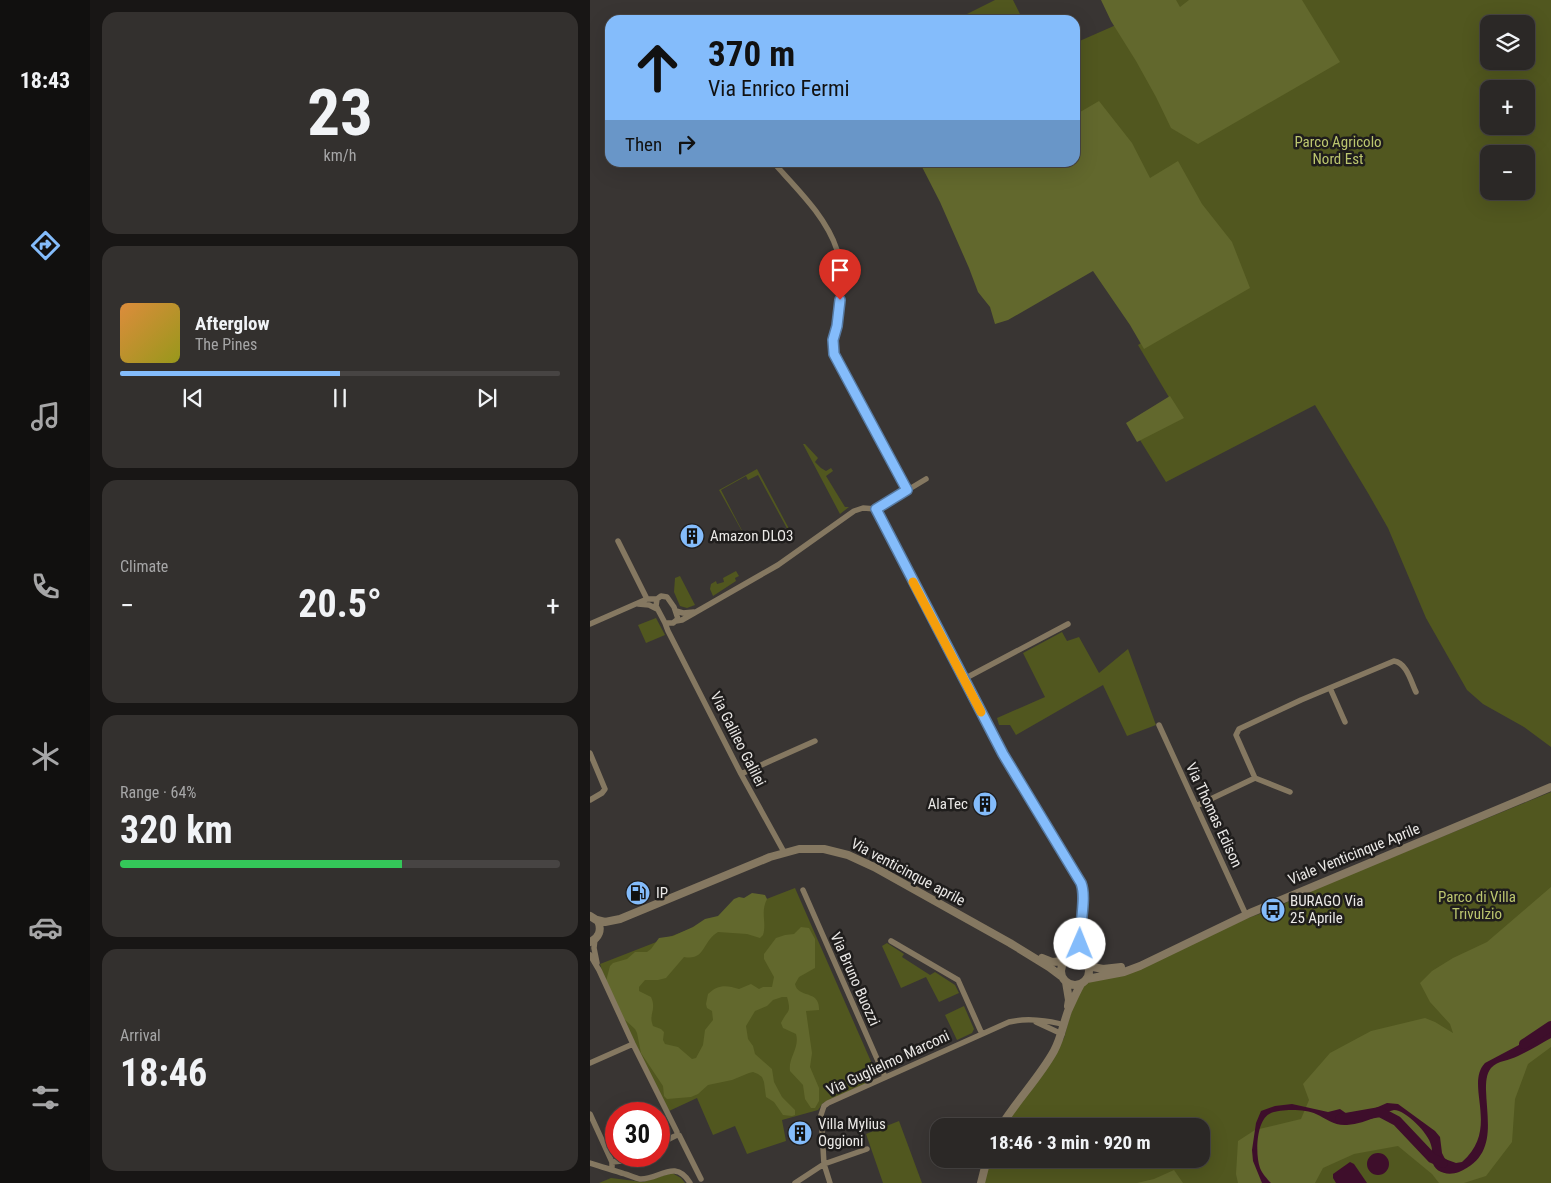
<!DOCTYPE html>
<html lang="en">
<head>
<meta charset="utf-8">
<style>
	:root { --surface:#2b2826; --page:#33302e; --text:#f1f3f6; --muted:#a6a6a7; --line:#474443; --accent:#84bcfb }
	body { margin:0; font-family:"Roboto Condensed",sans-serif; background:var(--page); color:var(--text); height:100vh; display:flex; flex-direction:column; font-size:19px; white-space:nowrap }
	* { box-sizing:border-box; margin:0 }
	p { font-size:16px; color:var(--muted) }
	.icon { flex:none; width:28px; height:28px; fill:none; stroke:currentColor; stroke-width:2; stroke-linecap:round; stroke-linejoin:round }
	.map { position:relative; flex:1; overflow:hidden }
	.side { display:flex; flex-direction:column; gap:12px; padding:12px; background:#181615; width:500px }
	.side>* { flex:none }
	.guide { position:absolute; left:15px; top:15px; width:475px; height:152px; border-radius:15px; box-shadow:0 5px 20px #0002,0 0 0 1px var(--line); background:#84bcfb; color:#111; overflow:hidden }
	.fabs { position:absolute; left:890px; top:15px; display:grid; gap:10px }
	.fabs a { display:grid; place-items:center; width:55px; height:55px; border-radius:10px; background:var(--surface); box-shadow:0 5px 20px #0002,0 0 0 1px var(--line); font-size:25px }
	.speed { position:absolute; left:15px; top:1102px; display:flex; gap:10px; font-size:25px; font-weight:700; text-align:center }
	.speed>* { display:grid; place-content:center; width:65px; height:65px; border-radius:50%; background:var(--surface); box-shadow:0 5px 20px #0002,0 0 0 1px var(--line); line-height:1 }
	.speed .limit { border:8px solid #d22; background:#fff; color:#111 }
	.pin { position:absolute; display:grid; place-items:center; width:42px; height:42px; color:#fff; margin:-51px -21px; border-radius:50% 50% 50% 0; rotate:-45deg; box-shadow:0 0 5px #0007 }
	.pin .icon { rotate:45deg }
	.me { position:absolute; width:55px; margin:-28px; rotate:1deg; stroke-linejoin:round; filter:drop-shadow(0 0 4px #0008) }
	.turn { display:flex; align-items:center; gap:18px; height:105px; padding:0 20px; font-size:22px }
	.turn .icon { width:65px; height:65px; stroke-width:2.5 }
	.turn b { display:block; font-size:35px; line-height:42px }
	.then { display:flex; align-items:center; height:48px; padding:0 20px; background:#0003; gap:10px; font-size:19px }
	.big { font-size:38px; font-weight:700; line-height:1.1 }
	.side .tile { flex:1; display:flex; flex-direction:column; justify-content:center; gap:8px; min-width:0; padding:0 18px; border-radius:15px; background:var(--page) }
	.side .dial { align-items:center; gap:0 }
	.dial b { font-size:65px; line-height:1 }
	.song { display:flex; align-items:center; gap:15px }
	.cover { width:60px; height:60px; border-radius:8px; background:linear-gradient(135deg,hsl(30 70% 55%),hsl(60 70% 35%)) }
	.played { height:5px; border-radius:2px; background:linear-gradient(90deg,var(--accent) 50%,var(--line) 50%) }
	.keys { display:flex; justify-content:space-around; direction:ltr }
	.heat { display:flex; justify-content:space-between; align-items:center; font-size:28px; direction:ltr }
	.charge { height:8px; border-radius:4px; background:linear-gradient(90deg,#34c759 64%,var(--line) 0) }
	.trip { position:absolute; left:340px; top:1118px; width:280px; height:50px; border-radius:15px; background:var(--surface); box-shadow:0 5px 20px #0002,0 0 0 1px var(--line); font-weight:700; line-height:50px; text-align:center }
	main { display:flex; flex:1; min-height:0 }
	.tab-bar { display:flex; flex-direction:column; width:90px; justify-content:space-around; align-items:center; background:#11100f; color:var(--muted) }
	.tab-bar .icon { width:35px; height:35px }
	.tab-bar .active { color:var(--accent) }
	.tab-bar b { font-size:22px; color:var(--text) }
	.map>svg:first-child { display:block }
	.green { fill:#51571f; fill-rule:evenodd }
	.forest { fill:#62682d }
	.water { fill:#3e0e2b }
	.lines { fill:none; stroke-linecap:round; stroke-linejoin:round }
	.river { stroke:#3e0e2b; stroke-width:10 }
	.minor { stroke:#857861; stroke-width:5.5 }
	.tertiary { stroke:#857861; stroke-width:8 }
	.route-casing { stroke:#567aa3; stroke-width:12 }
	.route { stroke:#84bcfb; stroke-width:9 }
	.slow { stroke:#f59e0b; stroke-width:9 }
	.labels { text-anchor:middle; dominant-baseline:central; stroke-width:5; stroke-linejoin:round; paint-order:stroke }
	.park-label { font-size:15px; fill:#bcc66f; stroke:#1f1d1c }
	.poi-label { font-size:15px; fill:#eae8e6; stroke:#1f1d1c; text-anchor:start }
	.street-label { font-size:15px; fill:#eae8e6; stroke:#1f1d1c }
</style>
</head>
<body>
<main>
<nav class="tab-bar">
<b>18:43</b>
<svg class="icon active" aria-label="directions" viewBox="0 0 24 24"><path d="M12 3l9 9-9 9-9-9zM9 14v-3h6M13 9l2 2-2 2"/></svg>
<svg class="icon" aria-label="music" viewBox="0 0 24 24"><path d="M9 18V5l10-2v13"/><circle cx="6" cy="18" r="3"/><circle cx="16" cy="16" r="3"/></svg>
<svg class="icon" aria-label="phone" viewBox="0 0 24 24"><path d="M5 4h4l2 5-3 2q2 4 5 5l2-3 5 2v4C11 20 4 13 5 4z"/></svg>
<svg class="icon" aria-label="climate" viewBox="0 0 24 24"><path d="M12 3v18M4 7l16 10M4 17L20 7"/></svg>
<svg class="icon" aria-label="car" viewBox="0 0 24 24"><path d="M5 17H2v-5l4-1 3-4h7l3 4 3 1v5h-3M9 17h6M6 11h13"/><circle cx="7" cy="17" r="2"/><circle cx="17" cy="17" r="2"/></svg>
<svg class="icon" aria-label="filters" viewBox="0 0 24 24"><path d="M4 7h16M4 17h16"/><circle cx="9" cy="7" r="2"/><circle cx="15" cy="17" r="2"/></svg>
</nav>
<section class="side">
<div class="tile dial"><b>23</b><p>km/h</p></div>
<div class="tile">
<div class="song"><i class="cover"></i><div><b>Afterglow</b><p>The Pines</p></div></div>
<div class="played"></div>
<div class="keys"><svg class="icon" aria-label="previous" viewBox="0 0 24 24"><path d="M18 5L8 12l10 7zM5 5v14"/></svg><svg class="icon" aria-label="pause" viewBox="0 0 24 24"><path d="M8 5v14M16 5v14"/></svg><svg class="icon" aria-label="next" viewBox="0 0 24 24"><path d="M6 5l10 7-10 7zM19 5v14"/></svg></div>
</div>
<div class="tile"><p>Climate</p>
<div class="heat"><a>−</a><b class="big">20.5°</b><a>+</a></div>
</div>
<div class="tile"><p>Range · 64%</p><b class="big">320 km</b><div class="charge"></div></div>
<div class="tile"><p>Arrival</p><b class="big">18:46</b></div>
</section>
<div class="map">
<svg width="961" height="1183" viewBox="0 0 961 1183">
	<rect width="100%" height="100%" fill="#393533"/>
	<path class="green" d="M405 0H423L433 20H365Z
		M514 0H961V747L934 727 893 704 877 690 836 618 798 528 778 493 725 405 576 482 545 432 580 399 548 345 605 309 550 187 485 131V43L526 25ZM899 24H936V61H899ZM899 89H936V126H899ZM899 154H936V191H899Z
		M213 444H215L228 458 225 462 231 468 236 471 241 468 243 471 236 476 255 507H259L250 514Z
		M167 469 204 538 196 537 200 534 168 475 158 480 156 476 131 490 158 542 129 490Z
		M146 571 149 576 145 578 146 581 123 596 120 589 121 584 126 581 127 584 134 582 133 578Z
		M90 576 105 605 97 608 90 606 84 592 85 578Z
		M66 618 75 635 56 643 48 625Z
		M472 632 477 641 489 637 509 673 538 649 566 725 537 736 513 685 426 735 420 725H409L407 718 455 697 433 653Z
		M961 792V1183H394L399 1159H611V1126H414L455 1070 474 1038 485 998 490 988 500 981 521 977 658 918 678 911 680 913 705 897Z
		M205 888 286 1073 282 1081 233 1103 228 1110 192 1120 196 1141 157 1154 145 1126 123 1135 107 1098 79 1111 53 1060 14 977 10 964Z
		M297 943 314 954 312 957 340 975 345 972 365 985 369 993 349 1002 336 977 311 988 292 946Z
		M374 1006 384 1029 382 1033 367 1040 355 1015Z
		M309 1121 332 1183H293L276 1134Z
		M82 1173 91 1178 95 1183H9L21 1178 53 1182Z"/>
	<path class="forest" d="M511 0H586L590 7 599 0H712L750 62 608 144 581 128 566 97 546 61 521 21Z
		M509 101 542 143 560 178 588 161 612 204 642 242 660 288 554 349 540 325 503 271 418 320 405 324 400 307 388 292 379 268 350 202 330 163 485 162V115Z
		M580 396 594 418 547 442 536 423Z
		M961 887V1047L938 1064 925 1099 922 1142 896 1176 874 1183H849L842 1174 808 1146 764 1154 733 1168 725 1183H648L646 1174 648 1141 665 1130 711 1119 719 1100 713 1084 740 1053 781 1031 835 1018 845 1022 863 1033 860 1024 840 1002 830 983 842 971 863 958 897 942Z
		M162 893 175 895 177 899C170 913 177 922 173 935L170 938 157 934 128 932C112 941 116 961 94 957L76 978 68 980H55L49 987V991L61 997C67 1010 58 1014 63 1026L71 1029 74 1032 73 1040 75 1044 88 1047 102 1059 106 1058 113 1045 115 1030 123 1020 122 1011 117 1008 116 1004 118 994C128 984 137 985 149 989L161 984 169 989 173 987H182L184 977 174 959V954L186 938 195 935 204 934 211 927 219 928 225 939V968L209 977 205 984C208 999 230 989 229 1010L216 1011 222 1053 220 1067 229 1088V1101L225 1108H221L215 1099 213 1085 200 1071C198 1058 210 1048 206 1034L193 1028 191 1023C197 1010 202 1014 197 997H192L183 1000 177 1006 165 1011 156 1026 158 1039 163 1046 165 1054 182 1069 184 1082 192 1097 205 1110V1115L202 1116 193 1115 184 1102 176 1097 174 1082 172 1077 168 1074 163 1072 159 1073 142 1080 118 1085 108 1094 101 1097 77 1099 74 1096 73 1086 51 1053 47 1033 45 1029 33 1018 16 981 20 966 23 963 37 959 45 952H57L61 949 69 938 83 936 103 927 115 919 128 916 144 899 149 897 154 898Z
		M584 1170 593 1183H547L564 1179Z"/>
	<path class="water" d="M961 1028V1038C950 1044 939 1051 928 1056 919 1061 908 1060 901 1068 896 1074 896 1083 896 1090 897 1122 907 1156 869 1172 858 1176 844 1173 842 1160 841 1155 843 1150 841 1145 839 1134 816 1110 804 1110 798 1111 792 1115 786 1117 777 1121 767 1124 757 1125 744 1126 737 1119 726 1114 716 1109 691 1109 681 1113 666 1119 665 1154 670 1168 672 1173 677 1179 681 1183H672L663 1161 662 1150 666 1123 671 1111 685 1106 702 1104 738 1112 750 1109 760 1116 765 1117 797 1103 808 1104 845 1131 850 1137 852 1153 855 1159 866 1163 872 1162C911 1128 874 1085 895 1063Z
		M777 1164a11 11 0 1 1 22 0a11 11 0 1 1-22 0Z
		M760 1162 764 1164 777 1183H746L743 1178V1174Z"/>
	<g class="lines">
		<path class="river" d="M934 1044 961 1026
			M750 1119 790 1112 807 1121 842 1158 853 1163"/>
		<path class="minor" d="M183 162C206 188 236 216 247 250 251 265 251 284 250 300 250 309 249 319 247 327 244 337 242 344 244 354L317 490
			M286 509 413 755 491 883C497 899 489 940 483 957
			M286 509 336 479
			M28 541 57 599
			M71 596 77 597 84 607 88 619 83 623H75L66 606 67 599Z
			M48 604 59 605 67 609
			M86 611 93 613 104 612
			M86 621 92 620 188 565 264 511 273 508 286 509
			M75 623 78 631 151 774 194 852
			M0 624 57 599H67
			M374 679 478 624
			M740 688 755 722
			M569 725 656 915
			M0 753 15 789 12 793 0 800
			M151 774 225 741
			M665 778 646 735 649 729 711 700 804 661C817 663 821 682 826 692
			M606 806 665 778 700 792
			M213 890 295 1077
			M490 938 492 959
			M5 939 4 948 7 963
			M301 941 368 980 392 1034
			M0 955 9 970 43 1044 87 1132V1135H89L111 1179
			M446 1022 472 1034
			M0 1063 43 1044
			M0 1114 22 1162V1170
			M69 1144 87 1135
			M22 1162 32 1161 42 1156
			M0 1163C12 1167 23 1170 35 1174 39 1175 45 1178 50 1179 69 1180 85 1158 100 1183
			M205 1183 234 1164 277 1149
			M240 1183 234 1164 231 1115 234 1106 238 1103 419 1022C435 1018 459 1020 474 1025"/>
		<path class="tertiary" d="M0 916 8 921C12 930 9 938 0 942
			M7 920 15 922 30 919 180 857 209 849H234L258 855 284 867 420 943 459 967 471 976
			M471 971a14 14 0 1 1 28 0a14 14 0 1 1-28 0Z
			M452 958 462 962 474 961
			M498 966 513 969 531 967
			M497 979 534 972 550 966 660 913 961 787
			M476 982 479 1000 478 1006
			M411 1126C427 1100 449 1078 464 1051 471 1038 473 1025 478 1011 482 1002 486 993 491 984
			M391 1183 397 1159"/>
	</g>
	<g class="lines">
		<defs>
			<path id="route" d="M250 300 247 326 243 340 244 354 317 490 286 509 413 754 491 883C497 898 489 926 490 944"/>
		</defs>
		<use href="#route" class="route-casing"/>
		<use href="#route" class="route"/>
		<path class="slow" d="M323 582 391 712"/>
	</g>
	<defs>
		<symbol id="building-disc" viewBox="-11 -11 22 22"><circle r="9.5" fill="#84bcfb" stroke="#1f1d1c"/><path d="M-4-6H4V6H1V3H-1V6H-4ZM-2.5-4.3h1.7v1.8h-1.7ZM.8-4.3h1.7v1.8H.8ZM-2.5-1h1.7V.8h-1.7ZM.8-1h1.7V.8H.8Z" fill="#111"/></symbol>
		<symbol id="fuel-disc" viewBox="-11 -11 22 22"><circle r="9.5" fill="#84bcfb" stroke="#1f1d1c"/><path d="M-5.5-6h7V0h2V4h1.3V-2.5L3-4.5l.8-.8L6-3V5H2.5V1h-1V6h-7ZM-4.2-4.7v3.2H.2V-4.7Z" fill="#111"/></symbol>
		<symbol id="bus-disc" viewBox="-11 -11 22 22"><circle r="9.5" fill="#84bcfb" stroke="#1f1d1c"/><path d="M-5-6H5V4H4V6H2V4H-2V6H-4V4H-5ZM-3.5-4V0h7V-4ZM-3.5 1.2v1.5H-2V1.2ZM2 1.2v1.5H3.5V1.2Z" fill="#111"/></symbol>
	</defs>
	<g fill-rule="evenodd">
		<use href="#building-disc" x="88" y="522" width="28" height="28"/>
		<use href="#building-disc" x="381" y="790" width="28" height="28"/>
		<use href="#fuel-disc" x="34" y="879" width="28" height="28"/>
		<use href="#bus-disc" x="669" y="896" width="28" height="28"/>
		<use href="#building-disc" x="196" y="1119" width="28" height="28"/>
	</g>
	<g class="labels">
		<g class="park-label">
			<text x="748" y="142">Parco Agricolo<tspan x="748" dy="17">Nord Est</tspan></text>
			<text x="887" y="897">Parco di Villa<tspan x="887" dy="17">Trivulzio</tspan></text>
		</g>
		<g class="poi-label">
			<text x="120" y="536">Amazon DLO3</text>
			<text x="378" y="804" text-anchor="end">AlaTec</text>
			<text x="66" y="893">IP</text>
			<text x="700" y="901">BURAGO Via<tspan x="700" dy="17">25 Aprile</tspan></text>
			<text x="228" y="1124">Villa Mylius<tspan x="228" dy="17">Oggioni</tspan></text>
		</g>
		<g class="street-label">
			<text transform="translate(148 739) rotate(63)">Via Galileo Galilei</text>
			<text transform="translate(624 815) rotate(65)">Via Thomas Edison</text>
			<text transform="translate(764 854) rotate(-22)">Viale Venticinque Aprile</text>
			<text transform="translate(318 872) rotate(28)">Via venticinque aprile</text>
			<text transform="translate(265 979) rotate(66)">Via Bruno Buozzi</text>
			<text transform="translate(298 1063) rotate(-25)">Via Guglielmo Marconi</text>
		</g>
	</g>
</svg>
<div class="fabs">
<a><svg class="icon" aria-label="layers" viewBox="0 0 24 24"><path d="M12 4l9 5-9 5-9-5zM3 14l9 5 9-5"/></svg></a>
<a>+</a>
<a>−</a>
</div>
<div class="speed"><div class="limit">30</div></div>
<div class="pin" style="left:250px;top:300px;background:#d93025"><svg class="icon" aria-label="arrive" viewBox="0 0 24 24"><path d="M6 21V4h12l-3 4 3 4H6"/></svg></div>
<svg class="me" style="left:490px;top:944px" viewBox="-20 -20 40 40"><circle r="19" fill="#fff"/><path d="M0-13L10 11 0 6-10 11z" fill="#84bcfb"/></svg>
<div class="trip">18:46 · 3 min · 920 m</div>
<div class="guide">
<div class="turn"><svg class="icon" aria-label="ahead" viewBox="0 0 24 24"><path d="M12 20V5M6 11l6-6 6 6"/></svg><div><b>370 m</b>Via Enrico Fermi</div></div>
<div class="then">Then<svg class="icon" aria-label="right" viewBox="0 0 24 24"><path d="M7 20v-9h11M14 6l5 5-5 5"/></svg></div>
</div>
</div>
</main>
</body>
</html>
